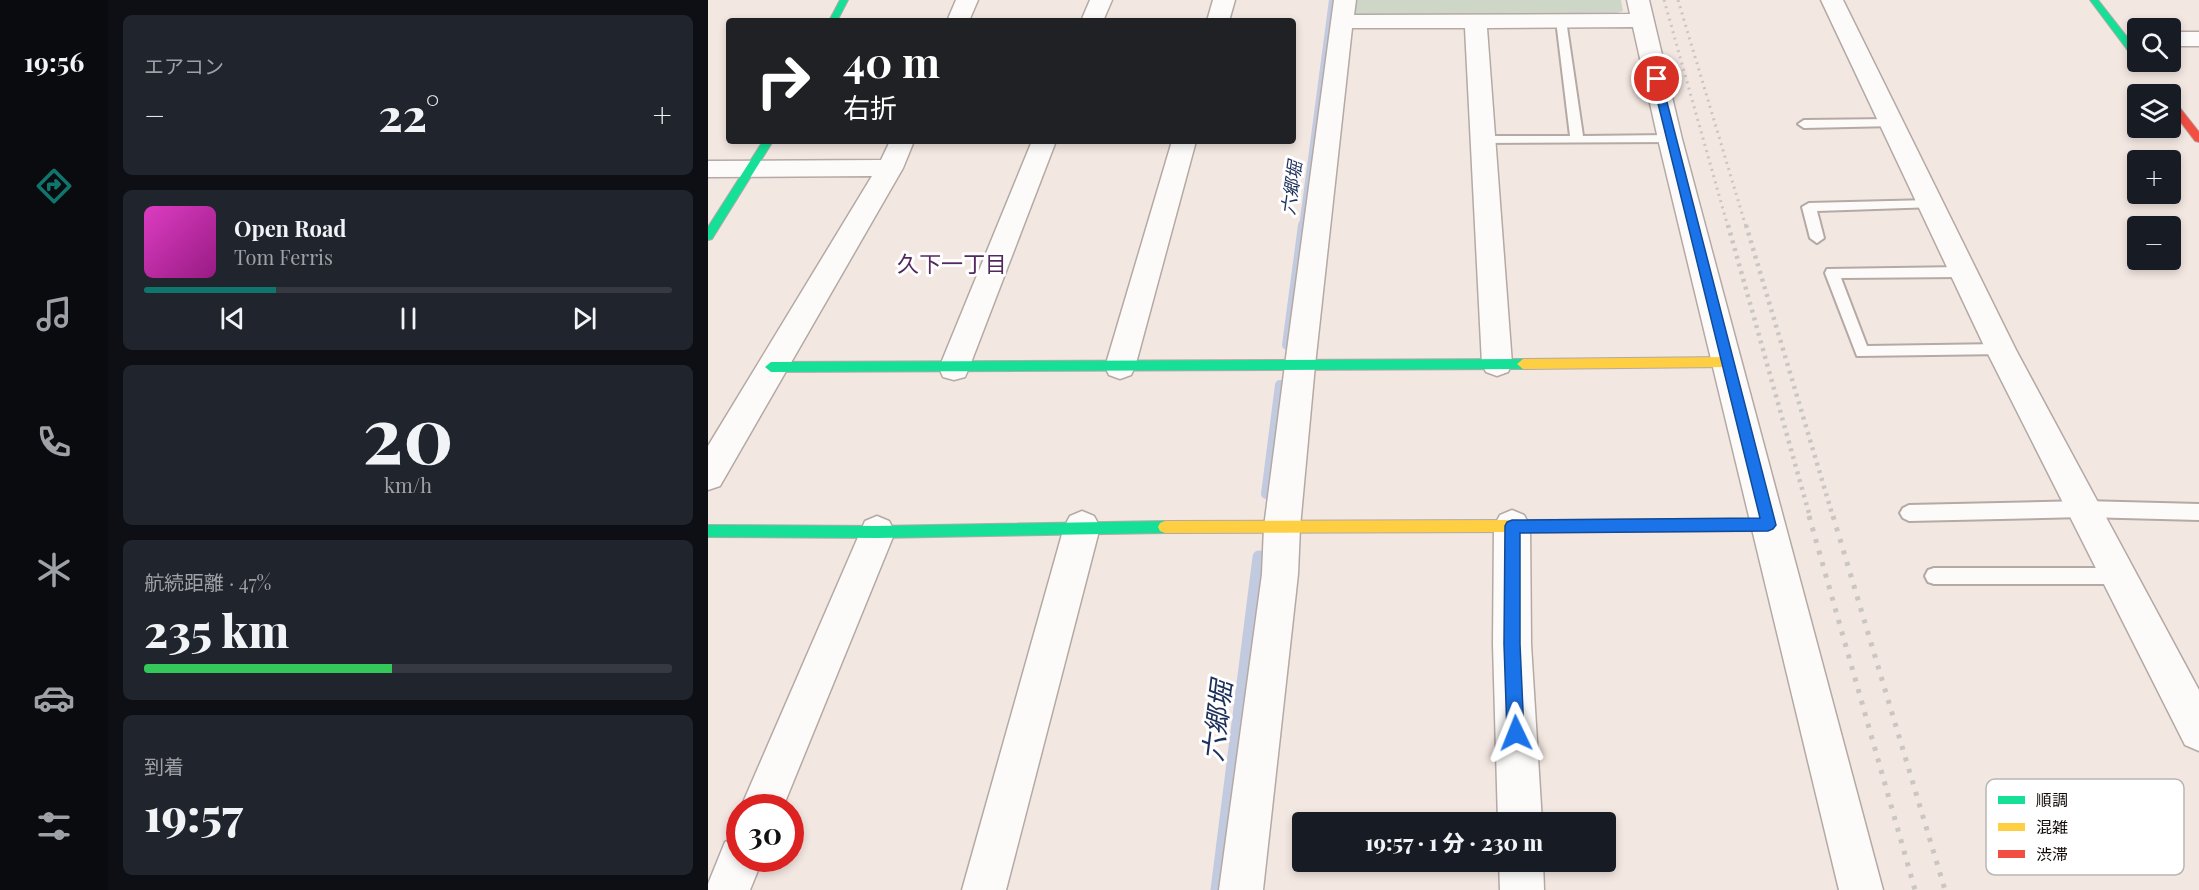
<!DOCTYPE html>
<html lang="ja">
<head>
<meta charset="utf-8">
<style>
	:root { --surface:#171b24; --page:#20242c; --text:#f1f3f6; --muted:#9ea1a6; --line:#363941; --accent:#0f766e }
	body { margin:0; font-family:"Playfair Display","Noto Sans JP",serif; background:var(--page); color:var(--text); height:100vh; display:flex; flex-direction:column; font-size:22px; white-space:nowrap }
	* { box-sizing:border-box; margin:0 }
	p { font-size:20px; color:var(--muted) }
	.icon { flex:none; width:33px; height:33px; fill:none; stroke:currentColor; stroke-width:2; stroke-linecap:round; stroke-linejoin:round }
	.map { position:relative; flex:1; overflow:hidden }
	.drawer { display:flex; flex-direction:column; gap:15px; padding:15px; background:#0d0f14; width:600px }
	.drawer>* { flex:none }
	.banner { position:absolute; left:18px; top:18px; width:570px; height:126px; border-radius:6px; box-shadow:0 3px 9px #0003; background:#202124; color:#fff; overflow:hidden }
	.buttons { position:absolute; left:1419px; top:18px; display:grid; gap:12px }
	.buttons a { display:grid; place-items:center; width:54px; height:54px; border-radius:6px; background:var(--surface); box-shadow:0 3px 9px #0003; font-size:30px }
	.speed { position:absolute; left:18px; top:794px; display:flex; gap:12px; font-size:30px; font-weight:700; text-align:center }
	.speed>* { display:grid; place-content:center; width:78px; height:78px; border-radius:50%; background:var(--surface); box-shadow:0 3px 9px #0003; line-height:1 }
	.speed .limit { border:9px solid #d22; background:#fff; color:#111 }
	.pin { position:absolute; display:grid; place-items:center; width:51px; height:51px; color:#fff; margin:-26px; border:3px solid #fff; border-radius:50%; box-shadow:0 2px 6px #0007 }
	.me { position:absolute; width:66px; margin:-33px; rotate:358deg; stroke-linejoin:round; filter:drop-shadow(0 0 4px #0008) }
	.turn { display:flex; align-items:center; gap:21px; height:126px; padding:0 18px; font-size:27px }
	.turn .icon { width:78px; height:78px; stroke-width:2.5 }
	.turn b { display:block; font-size:42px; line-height:51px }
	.big { font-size:45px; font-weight:800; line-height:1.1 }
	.drawer .tile { flex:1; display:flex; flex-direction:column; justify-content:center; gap:9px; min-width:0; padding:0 21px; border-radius:9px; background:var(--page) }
	.drawer .dial { align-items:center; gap:0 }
	.dial b { font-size:78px; line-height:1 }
	.song { display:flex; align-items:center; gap:18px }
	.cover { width:72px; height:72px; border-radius:9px; background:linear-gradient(135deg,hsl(310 70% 55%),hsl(310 70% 35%)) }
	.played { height:6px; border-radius:3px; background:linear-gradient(90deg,var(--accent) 25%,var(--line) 25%) }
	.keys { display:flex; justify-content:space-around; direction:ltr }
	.heat { display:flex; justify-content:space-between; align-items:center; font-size:33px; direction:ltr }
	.charge { height:9px; border-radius:4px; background:linear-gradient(90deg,#34c759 47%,var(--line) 0) }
	.trip { position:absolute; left:584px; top:812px; width:324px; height:60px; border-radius:6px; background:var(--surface); box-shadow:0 3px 9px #0003; font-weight:800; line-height:60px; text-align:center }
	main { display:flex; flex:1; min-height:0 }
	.tab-bar { display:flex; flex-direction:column; width:108px; justify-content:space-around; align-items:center; background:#090b0e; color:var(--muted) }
	.tab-bar .icon { width:42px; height:42px }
	.tab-bar .current { color:var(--accent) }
	.tab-bar b { font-size:27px; color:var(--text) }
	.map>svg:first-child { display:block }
	.green { fill:#ced6c7 }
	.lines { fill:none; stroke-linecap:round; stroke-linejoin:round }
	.stream-far2 { stroke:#c2cae0; stroke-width:8 }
	.stream-far1 { stroke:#c2cae0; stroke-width:10 }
	.stream { stroke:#c2cae0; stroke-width:13 }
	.lane-casing { stroke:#b4a9a4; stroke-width:4 }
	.street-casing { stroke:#b4a9a4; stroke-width:3 }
	.fast-casing { stroke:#b4a9a4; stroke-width:2 }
	.slow-casing { stroke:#b4a9a4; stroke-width:2 }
	.jam-casing { stroke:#b4a9a4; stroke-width:2 }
	.lane { fill:#fdfbfa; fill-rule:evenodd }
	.street { fill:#fdfbfa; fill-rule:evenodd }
	.fast { fill:#16e098; fill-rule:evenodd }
	.slow { fill:#ffcf43; fill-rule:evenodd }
	.jam { fill:#f24e42; fill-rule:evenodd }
	.rail-far2 { stroke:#c9c6c4; stroke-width:3; stroke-dasharray:2 4.5; stroke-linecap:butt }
	.rail-far1 { stroke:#c9c6c4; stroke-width:4.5; stroke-dasharray:3 5; stroke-linecap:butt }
	.rail { stroke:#c9c6c4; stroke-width:5; stroke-dasharray:4 8; stroke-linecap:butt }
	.route { fill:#1a73e8; stroke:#114b97; stroke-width:1.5 }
	.labels { text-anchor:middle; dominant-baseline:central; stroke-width:6; stroke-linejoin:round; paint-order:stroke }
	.far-water-label { font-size:18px; font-style:italic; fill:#1d305b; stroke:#fff }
	.neighbourhood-label { font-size:22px; fill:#53285c; stroke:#fff }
	.near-water-label { font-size:27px; font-style:italic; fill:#1d305b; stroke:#fff }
	.key { fill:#fff; stroke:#b8b6b4; stroke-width:1.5 }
	.key-label { font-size:16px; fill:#130a06 }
</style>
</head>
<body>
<main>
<nav class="tab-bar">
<b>19:56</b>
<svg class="icon current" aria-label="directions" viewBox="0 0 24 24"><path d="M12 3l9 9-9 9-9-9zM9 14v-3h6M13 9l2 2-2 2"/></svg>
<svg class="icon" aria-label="music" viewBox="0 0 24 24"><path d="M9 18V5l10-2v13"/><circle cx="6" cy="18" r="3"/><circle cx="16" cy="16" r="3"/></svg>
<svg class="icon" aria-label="phone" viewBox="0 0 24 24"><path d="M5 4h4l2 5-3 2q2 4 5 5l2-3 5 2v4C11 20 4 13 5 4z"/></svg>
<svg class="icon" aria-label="climate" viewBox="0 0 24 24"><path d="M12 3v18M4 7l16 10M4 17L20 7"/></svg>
<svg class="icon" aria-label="car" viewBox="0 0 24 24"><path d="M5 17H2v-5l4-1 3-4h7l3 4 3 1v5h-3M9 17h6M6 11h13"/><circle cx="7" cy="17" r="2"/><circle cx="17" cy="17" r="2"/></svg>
<svg class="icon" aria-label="filters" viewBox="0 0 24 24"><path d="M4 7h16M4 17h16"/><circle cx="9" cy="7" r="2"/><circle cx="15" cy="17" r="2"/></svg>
</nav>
<section class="drawer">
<div class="tile"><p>エアコン</p>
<div class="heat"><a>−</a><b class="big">22°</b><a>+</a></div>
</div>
<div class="tile">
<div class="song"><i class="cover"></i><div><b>Open Road</b><p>Tom Ferris</p></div></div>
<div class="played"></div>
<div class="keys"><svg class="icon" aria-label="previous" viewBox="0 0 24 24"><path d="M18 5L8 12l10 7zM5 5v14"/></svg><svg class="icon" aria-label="pause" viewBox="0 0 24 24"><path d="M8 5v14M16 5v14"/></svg><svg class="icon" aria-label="next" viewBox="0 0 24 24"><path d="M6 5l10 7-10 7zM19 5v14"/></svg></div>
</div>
<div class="tile dial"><b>20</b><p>km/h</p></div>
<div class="tile"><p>航続距離 · 47%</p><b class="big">235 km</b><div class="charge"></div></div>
<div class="tile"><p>到着</p><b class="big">19:57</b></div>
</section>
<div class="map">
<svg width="1491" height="890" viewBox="0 0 1491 890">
	<rect width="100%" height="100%" fill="#f3e7e1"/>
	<path class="green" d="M647 0H913L915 11 906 14 645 15Z"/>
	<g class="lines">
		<path class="stream-far2" d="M595 227 625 0"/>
		<path class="stream-far1" d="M579 345 595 225
			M558 494 572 385"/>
		<path class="stream" d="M509 890 551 557"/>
		<defs>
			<path id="lane" d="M853 17 858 20 875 136 962 135 968 139 966 142 771 143 769 140 775 136H862L848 20Z
				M1183 119 1187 120V126L1096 128 1090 124 1096 120Z
				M1222 200 1227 201 1229 204 1227 207 1109 211 1116 238 1109 243 1102 238 1094 207 1101 203Z
				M1254 267 1261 272 1254 277 1133 278 1159 346 1293 344 1298 346 1301 350 1298 354 1149 356 1117 273 1119 269Z
				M1376 501 1491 504V520L1376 517 1201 521 1195 518 1192 513 1195 508 1201 505Z
				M1226 568H1410L1416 570 1419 576 1416 582 1410 584H1226L1220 582 1217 576 1220 570Z"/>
			<path id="street" d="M248 0H270L261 21H239Z
				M382 0H404L395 21H373Z
				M505 0H527L521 21H499Z
				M626 0H648L646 15 922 14 919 0H941L974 139 1175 890H1131L950 139 925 27 779 28 804 364 800 372 789 376 778 372 774 364 757 28H644L607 365 592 527 590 574 555 890H511L554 574 556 527 577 365Z
				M1113 0H1135L1308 350 1491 690V751L1477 745 1278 350Z
				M1462 32H1491V46H1462Z
				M182 141H206L195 168 12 486 0 490V446L164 176 0 177V161L173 160Z
				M324 141H348L261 368 257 377 246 380 235 377 231 368Z
				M464 141H488L427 367 423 375 412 379 401 375 397 367Z
				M804 510 816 515 822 526 823 644 834 822H790L785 644 786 526 792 515Z
				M374 511 386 516 392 527 298 890H254L356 527 362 516Z
				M169 516 181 521 187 532 75 807H33L157 521Z
				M32 837V858H55L42 890H0V884L17 842Z
				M791 861H835L836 890H792Z"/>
			<path id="fast" d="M132 0H140L129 21H121Z
				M1382 0H1390L1430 51V61L1427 60Z
				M55 141H65L4 239 0 240V227Z
				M815 359 821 364 815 369 63 372 57 367 63 362Z
				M1060 519 1065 521 1067 525 1065 529 1060 531 804 532 799 530 797 526 799 522 804 520Z
				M457 521 462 523 464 527 462 531 457 533 169 538 0 537V525L169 526Z"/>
			<path id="slow" d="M1020 357 1026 362 1020 367 815 369 809 364 815 359Z
				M804 520 809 522 811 526 809 530 804 532 457 533 452 531 450 527 452 523 457 521Z"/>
			<path id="jam" d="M1462 98 1465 99 1491 132V142L1487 141 1462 108Z"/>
		</defs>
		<use href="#lane" class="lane-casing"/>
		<use href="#street" class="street-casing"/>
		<use href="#fast" class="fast-casing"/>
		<use href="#slow" class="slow-casing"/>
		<use href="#jam" class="jam-casing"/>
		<use href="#lane" class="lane"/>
		<use href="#street" class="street"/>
		<use href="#fast" class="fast"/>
		<use href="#slow" class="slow"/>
		<use href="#jam" class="jam"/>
		<path class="rail-far2" d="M956 0 1020 227
			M970 0 1038 227"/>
		<path class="rail-far1" d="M1020 225 1102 517
			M1038 225 1125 517"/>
		<path class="rail" d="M1101 516 1207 890
			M1125 516 1237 890"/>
	</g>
	<path class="route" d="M949 76 953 79 1068 525 1065 529 1060 531 812 533V644L816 733 814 739 808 741 802 739 799 733 796 644 797 526 799 522 804 520 1052 518 944 79Z"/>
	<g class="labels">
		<g class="far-water-label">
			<text transform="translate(583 188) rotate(-82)">六郷堀</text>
		</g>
		<g class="neighbourhood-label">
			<text x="244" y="263">久下一丁目</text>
		</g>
		<g class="near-water-label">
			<text transform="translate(508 721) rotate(-83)">六郷堀</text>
		</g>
	</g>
	<rect x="1278" y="779" width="198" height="96" rx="9" class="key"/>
	<rect x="1290" y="796" width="27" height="8" fill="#16e098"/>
	<rect x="1290" y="823" width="27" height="8" fill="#ffcf43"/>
	<rect x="1290" y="850" width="27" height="8" fill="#f24e42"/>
	<g class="key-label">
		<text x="1328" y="806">順調</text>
		<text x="1328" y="833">混雑</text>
		<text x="1328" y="860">渋滞</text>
	</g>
</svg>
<div class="buttons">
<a><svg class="icon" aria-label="search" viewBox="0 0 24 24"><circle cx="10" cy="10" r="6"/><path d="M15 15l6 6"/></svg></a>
<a><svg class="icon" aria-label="layers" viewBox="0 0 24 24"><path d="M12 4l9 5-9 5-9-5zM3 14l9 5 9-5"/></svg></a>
<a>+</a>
<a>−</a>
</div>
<div class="speed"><div class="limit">30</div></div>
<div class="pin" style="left:949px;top:79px;background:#d93025"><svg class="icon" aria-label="arrive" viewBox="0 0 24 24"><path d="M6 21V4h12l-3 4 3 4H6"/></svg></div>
<svg class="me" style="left:808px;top:733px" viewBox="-20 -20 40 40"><path d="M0-17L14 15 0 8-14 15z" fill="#1a73e8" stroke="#fff" stroke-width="4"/></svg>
<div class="trip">19:57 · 1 分 · 230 m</div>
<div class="banner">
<div class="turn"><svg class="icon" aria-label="right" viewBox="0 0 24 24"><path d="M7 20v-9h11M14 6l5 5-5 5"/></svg><div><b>40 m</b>右折</div></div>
</div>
</div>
</main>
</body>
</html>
